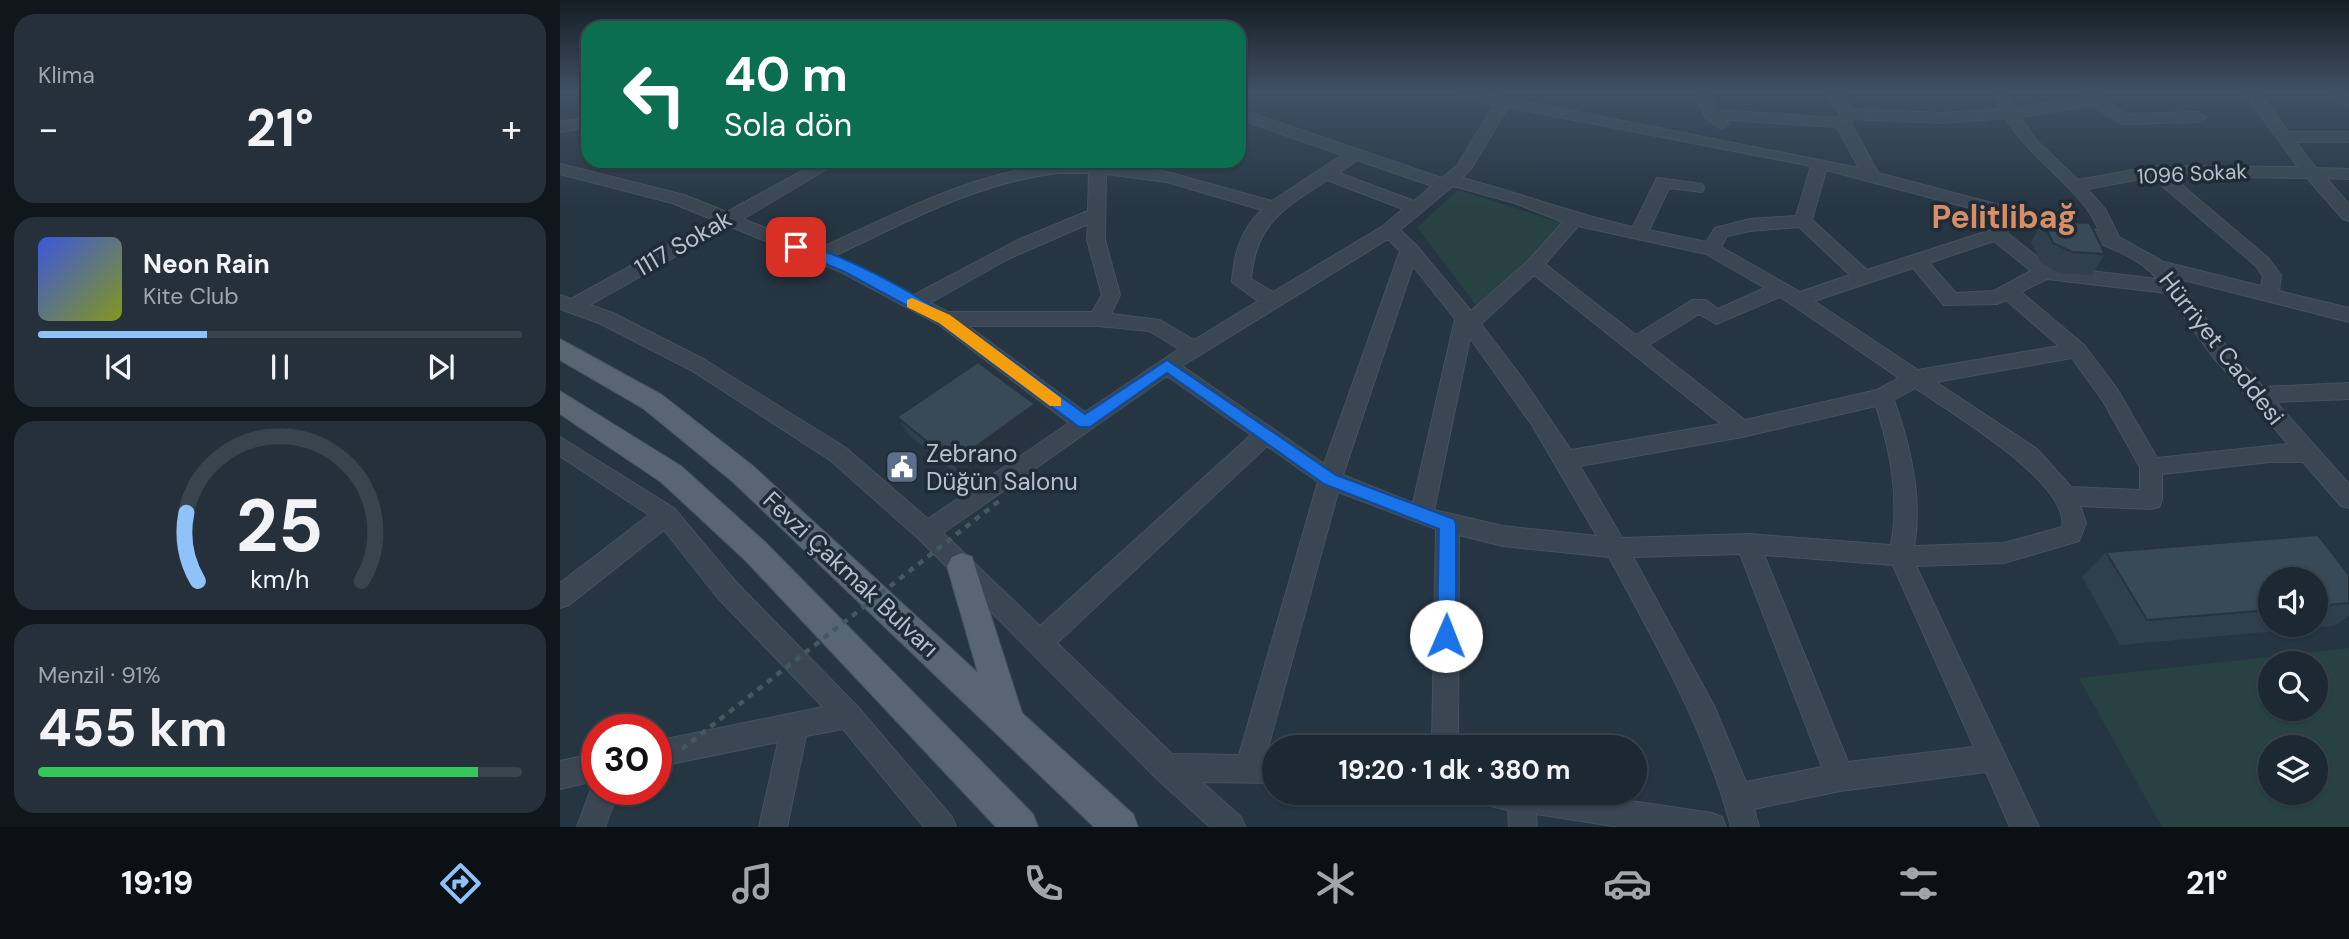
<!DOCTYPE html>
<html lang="tr">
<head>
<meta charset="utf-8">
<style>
	:root { --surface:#1c2832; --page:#25303a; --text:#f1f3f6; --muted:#a0a6ac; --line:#3a444d; --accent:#8fc2f9 }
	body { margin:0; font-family:"DM Sans",sans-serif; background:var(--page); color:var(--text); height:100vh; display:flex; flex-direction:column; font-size:26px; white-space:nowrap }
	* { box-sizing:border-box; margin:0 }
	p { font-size:23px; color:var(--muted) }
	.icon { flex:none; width:38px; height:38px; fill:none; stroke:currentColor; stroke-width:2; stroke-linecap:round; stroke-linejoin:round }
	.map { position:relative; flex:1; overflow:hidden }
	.sheet { display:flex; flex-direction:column; gap:14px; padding:14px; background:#0f161c; width:560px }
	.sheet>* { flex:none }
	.top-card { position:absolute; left:21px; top:21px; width:665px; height:147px; border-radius:21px; box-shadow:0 2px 5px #0004,0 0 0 2px var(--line); background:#0b6e4f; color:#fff; overflow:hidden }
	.controls { position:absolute; left:1698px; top:567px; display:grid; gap:14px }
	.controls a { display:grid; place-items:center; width:70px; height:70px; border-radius:50%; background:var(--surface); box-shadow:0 2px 5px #0004,0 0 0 2px var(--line); font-size:35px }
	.speed { position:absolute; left:21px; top:714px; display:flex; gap:14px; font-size:35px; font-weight:700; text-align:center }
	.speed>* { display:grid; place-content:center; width:91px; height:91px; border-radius:50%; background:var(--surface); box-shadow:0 2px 5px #0004,0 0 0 2px var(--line); line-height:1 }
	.speed .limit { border:10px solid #d22; background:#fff; color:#111 }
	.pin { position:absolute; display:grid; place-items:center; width:60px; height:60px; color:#fff; margin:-30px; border-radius:14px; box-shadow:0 4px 10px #0006 }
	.me { position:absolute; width:77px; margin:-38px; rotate:1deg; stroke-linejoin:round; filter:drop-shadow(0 0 5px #0008) }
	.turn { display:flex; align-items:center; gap:24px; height:147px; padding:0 28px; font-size:32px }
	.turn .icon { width:91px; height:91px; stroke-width:2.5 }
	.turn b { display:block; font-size:49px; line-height:60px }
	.big { font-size:52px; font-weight:700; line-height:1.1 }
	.sheet .card { flex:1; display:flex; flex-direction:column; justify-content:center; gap:10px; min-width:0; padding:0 24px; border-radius:21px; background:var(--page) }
	.sheet .dial { align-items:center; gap:0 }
	.dial svg { height:182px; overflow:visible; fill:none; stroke:var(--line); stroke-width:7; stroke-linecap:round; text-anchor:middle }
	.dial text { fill:var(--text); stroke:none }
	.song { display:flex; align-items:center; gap:21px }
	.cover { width:84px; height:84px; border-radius:10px; background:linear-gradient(135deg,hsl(230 70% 55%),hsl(70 70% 35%)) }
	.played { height:7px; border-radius:4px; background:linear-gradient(90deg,var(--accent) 35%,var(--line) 35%) }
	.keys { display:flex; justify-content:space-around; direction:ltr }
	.heat { display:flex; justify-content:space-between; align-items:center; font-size:38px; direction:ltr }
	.charge { height:10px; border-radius:5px; background:linear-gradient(90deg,#34c759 91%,var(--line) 0) }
	.trip { position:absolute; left:702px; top:735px; width:385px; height:70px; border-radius:35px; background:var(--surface); box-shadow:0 2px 5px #0004,0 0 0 2px var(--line); font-weight:700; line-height:70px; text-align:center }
	.tab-bar { display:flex; height:112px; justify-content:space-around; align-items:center; background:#0b1014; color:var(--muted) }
	.tab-bar .icon { width:49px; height:49px }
	.tab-bar .current { color:var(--accent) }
	.tab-bar b { font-size:32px; color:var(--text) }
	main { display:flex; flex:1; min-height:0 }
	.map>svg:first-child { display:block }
	.green { fill:#284243; fill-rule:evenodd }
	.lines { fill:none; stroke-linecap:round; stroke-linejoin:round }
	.minor-casing { stroke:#47525e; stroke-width:2 }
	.major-casing { stroke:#47525e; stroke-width:2 }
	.minor { fill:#3a4652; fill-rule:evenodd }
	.major { fill:#586572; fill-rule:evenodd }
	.path-bridge { stroke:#415b5b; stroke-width:4.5; stroke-dasharray:6 6; stroke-linecap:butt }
	.wall { fill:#303f4c; fill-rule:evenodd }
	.shaded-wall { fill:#27333e }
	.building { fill:#384958; stroke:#27333e; stroke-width:2 }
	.route { fill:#1a73e8; stroke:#114b97; stroke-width:2 }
	.slow { fill:#f59e0b }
	.labels { text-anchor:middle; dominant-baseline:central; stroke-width:7; stroke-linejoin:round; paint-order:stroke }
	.far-street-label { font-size:21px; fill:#b7c1cc; stroke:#1f2b37 }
	.street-label { font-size:24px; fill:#b7c1cc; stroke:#1f2b37 }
	.poi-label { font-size:24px; fill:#b7c1cc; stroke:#1f2b37; text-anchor:start }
	.district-label { font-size:32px; font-weight:bold; fill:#d78e67; stroke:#1f2b37 }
</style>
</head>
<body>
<main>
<section class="sheet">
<div class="card"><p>Klima</p>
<div class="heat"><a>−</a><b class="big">21°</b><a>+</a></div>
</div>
<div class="card">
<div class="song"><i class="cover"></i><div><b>Neon Rain</b><p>Kite Club</p></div></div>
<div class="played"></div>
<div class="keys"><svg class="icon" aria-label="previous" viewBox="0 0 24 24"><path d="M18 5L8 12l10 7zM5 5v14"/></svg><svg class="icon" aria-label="pause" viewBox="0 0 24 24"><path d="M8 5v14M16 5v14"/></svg><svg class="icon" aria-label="next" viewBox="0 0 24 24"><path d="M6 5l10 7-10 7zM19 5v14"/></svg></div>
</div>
<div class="card dial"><svg viewBox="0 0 100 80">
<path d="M14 69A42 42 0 1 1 86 69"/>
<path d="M14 69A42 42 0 0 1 9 39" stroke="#8fc2f9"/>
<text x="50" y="56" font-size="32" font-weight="700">25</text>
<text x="50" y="72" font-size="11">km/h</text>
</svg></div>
<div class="card"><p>Menzil · 91%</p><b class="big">455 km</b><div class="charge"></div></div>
</section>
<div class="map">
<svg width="1789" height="827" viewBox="0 0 1789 827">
	<rect width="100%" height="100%" fill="#263542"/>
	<path class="green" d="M898 190 1005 224 966 264 916 305 857 227Z
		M1789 648V827H1602L1519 678ZM1710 663H1755V709H1710ZM1710 747H1755V793H1710Z"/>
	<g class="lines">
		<defs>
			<path id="minor" d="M679 93H687V94L679 99Z
				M890 93H923L1299 168 1277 127 1166 120 1169 124 1161 129 1145 117 1134 93H1149L1157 110 1278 118 1280 114 1265 93H1280L1293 109 1381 113 1441 109 1431 93H1446L1455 108 1526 97V93H1542V98L1565 114 1638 112 1646 117 1638 122 1562 124 1531 105 1460 117 1477 141 1518 180 1596 166 1738 167 1684 93H1699L1729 132H1789V142H1736L1756 168 1789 169V179L1766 178 1789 204V221L1783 219 1747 178 1611 176 1708 258 1721 275 1719 291 1789 308V322L1616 278 1667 347 1703 387 1789 383V399L1716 402 1789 484V508L1781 506 1743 462H1710L1602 474V500L1599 507 1591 509 1520 506 1526 523 1519 541 1444 563 1356 566 1479 827H1450L1426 772 1280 791 1194 809 1199 827H1171C1146 731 1096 644 1049 557L943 546 899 535 898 747H872L876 529 778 492 706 755H714V783L642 782 681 817 685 827H650L596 778 359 539 270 460 131 370 39 323 0 309V295L11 299 154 220 112 203 0 174V164L124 195 167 212 260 161H280L183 219 258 249C360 203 433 161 546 161V164L607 172 712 201 782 155 679 119V109L882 178 897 166 934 105ZM948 107 1251 166 1236 216 1190 219 1155 228 1146 242 1089 230 1109 188 1142 192 1144 188 1142 184 1097 178 1073 227C1014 214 960 193 902 178L911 169ZM1446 118C1469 159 1525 191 1539 231L1318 173 1291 123 1293 119 1381 123ZM797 160 872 186 854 201 779 173ZM1266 170 1440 216 1431 230 1307 270 1252 220ZM497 173H529L528 211 458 240 354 295 274 256C347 222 416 183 497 173ZM546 174 607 182 702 210C681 229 674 254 672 282L698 301 634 340 600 320 551 314 560 295 545 240ZM1592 177 1696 266 1703 276 1701 286 1604 262 1559 237 1545 209 1527 189ZM767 180 843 209 823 226 713 292 691 279C695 224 724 208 767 180ZM893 186 955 203 1003 222 968 261 911 311 856 245 840 230ZM1455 220C1494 231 1572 245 1597 279L1489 266 1447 233ZM528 224 527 240 542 295 532 312H388L370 303 448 259ZM169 226 281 272 378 324 509 423 368 519 286 448 145 360 53 313 30 305ZM1018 226 1146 254 1205 288 1158 309 1146 300H1132L1076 335 985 264ZM1239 227 1290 275 1240 292 1161 247 1167 236 1190 231ZM828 239 840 251 764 464 622 366ZM1434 241 1471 271 1434 291 1396 293 1369 263ZM853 266 895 319 853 503 783 475ZM1353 268 1384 305 1437 304 1446 300 1499 346 1358 370 1254 301ZM974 275 1161 424 1011 450 962 378 921 324ZM1487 279 1607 293 1653 357 1728 444 1597 458 1557 389 1524 345 1461 292ZM1220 297 1231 304 1339 378 1317 390 1185 420 1089 345 1139 314 1156 324ZM408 326H538L589 331 619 349 525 412ZM910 338 972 425 1037 536 943 526 874 510ZM1512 358 1543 401 1580 467V490L1511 487 1477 449 1376 382ZM607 376 691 435 480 626 383 533ZM1355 388C1388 411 1510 482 1502 527L1444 543 1354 546C1363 498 1350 445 1334 400ZM1316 406C1330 449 1340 500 1331 545L1188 534 1062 538 1020 466 1182 437ZM707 446 758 482 679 755 612 754 497 643ZM1180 554 1262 767 1186 782 1154 706 1073 557ZM1204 555 1333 565 1414 747 1288 762Z
				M1763 93H1782L1789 97V108Z
				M28 117V127L0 132V122Z
				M0 437 114 508 175 581 297 706 392 817 396 827H364L283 729 246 736 227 827H199L218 742 96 767V741L263 707 157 597 104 530 9 605 0 608V583L89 515 0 456Z
				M37 753V789H59L45 827H17L34 781 0 789V761Z
				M912 793H1017L1152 813 1162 817 1166 827H1059L976 814 977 827H949L948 810 916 803Z"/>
			<path id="major" d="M0 339 102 395 193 466 418 673 387 566 392 557 402 553 412 557 462 713 573 814 578 827H534L173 482 84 409 0 360Z
				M0 391 121 466 205 542 473 814 478 827H436L185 560 101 482 0 414Z"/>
		</defs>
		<use href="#minor" class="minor-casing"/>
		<use href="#major" class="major-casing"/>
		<use href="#minor" class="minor"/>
		<use href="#major" class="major"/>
		<path class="path-bridge" d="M122 749 439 501"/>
	</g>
	<path class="wall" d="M1483 221 1545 254 1532 275 1500 273 1481 263 1471 242Z
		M475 404 485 424 406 482 350 436 337 417Z
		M1546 552 1789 575V616L1774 626 1560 645 1522 577ZM1710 579H1755V625H1710Z"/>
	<path class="shaded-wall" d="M475 404 485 424 406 482 393 463Z"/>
	<path class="building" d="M1483 221 1530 223 1545 254 1512 252 1493 243Z
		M418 362 475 404 393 463 337 417Z
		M1758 535 1789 575V603L1755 606V579H1710V610L1587 620 1546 552Z"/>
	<linearGradient id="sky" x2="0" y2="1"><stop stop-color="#151d24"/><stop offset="0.44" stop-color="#415165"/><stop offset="1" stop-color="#415165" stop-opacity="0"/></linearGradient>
	<rect width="1789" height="209" fill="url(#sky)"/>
	<path class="route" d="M236 242C341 272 438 351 525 414L607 360 776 475 894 519 896 524V636L893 642 886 644 880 642 877 636 879 529 764 484 607 373 530 427H519L379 323 283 271 231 250 229 247Z"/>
	<path class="slow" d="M352 298 390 315 501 398V406H490L379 323 347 307V300Z"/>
	<defs>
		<symbol id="civic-square" viewBox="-11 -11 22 22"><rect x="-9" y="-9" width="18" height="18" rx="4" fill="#5c6f8a" stroke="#1f2b37"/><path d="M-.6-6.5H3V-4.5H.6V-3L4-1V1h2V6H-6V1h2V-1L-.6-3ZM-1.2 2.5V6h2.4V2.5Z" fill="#fff"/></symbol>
	</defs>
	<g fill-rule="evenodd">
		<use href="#civic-square" x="323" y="448" width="38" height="38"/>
	</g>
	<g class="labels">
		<g class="far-street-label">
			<text transform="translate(1632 174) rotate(-3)">1096 Sokak</text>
		</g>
		<g class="street-label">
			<text transform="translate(123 243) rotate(-30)">1117 Sokak</text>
			<text transform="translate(1662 348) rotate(52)">Hürriyet Caddesi</text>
			<text transform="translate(291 574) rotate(43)">Fevzi Çakmak Bulvarı</text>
		</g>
		<g class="poi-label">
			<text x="366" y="453">Zebrano<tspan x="366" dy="28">Düğün Salonu</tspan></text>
		</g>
		<g class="district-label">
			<text x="1444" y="217">Pelitlibağ</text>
		</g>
	</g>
</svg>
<div class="controls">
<a><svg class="icon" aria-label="sound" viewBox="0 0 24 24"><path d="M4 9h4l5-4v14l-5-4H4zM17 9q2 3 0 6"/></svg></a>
<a><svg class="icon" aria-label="search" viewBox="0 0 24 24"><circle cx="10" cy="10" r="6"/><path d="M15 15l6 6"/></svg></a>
<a><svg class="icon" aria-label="layers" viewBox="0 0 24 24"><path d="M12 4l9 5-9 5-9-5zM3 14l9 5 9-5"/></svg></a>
</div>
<div class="speed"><div class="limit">30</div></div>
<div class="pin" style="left:236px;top:247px;background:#d93025"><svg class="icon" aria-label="arrive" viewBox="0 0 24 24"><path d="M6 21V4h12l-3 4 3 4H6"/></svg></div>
<svg class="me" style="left:886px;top:636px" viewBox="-20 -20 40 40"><circle r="19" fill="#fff"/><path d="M0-13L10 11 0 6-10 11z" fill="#1a73e8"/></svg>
<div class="trip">19:20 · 1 dk · 380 m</div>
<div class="top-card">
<div class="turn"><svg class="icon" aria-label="left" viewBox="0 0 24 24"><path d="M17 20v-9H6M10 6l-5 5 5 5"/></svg><div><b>40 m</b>Sola dön</div></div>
</div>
</div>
</main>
<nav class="tab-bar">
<b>19:19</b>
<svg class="icon current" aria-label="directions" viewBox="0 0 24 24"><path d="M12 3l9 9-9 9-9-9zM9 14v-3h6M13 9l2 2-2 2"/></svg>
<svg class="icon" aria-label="music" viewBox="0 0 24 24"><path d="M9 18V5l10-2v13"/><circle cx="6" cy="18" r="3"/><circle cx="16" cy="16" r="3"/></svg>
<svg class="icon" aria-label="phone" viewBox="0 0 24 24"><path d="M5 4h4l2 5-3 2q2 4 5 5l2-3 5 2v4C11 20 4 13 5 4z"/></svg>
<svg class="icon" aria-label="climate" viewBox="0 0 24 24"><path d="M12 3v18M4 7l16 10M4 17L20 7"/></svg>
<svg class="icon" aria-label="car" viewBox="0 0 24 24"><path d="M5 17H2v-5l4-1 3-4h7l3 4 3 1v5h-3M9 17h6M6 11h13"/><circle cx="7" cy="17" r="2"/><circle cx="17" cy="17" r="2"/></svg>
<svg class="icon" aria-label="filters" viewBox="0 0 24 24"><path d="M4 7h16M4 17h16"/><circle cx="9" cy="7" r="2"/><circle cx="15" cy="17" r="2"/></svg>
<b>21°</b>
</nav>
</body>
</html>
